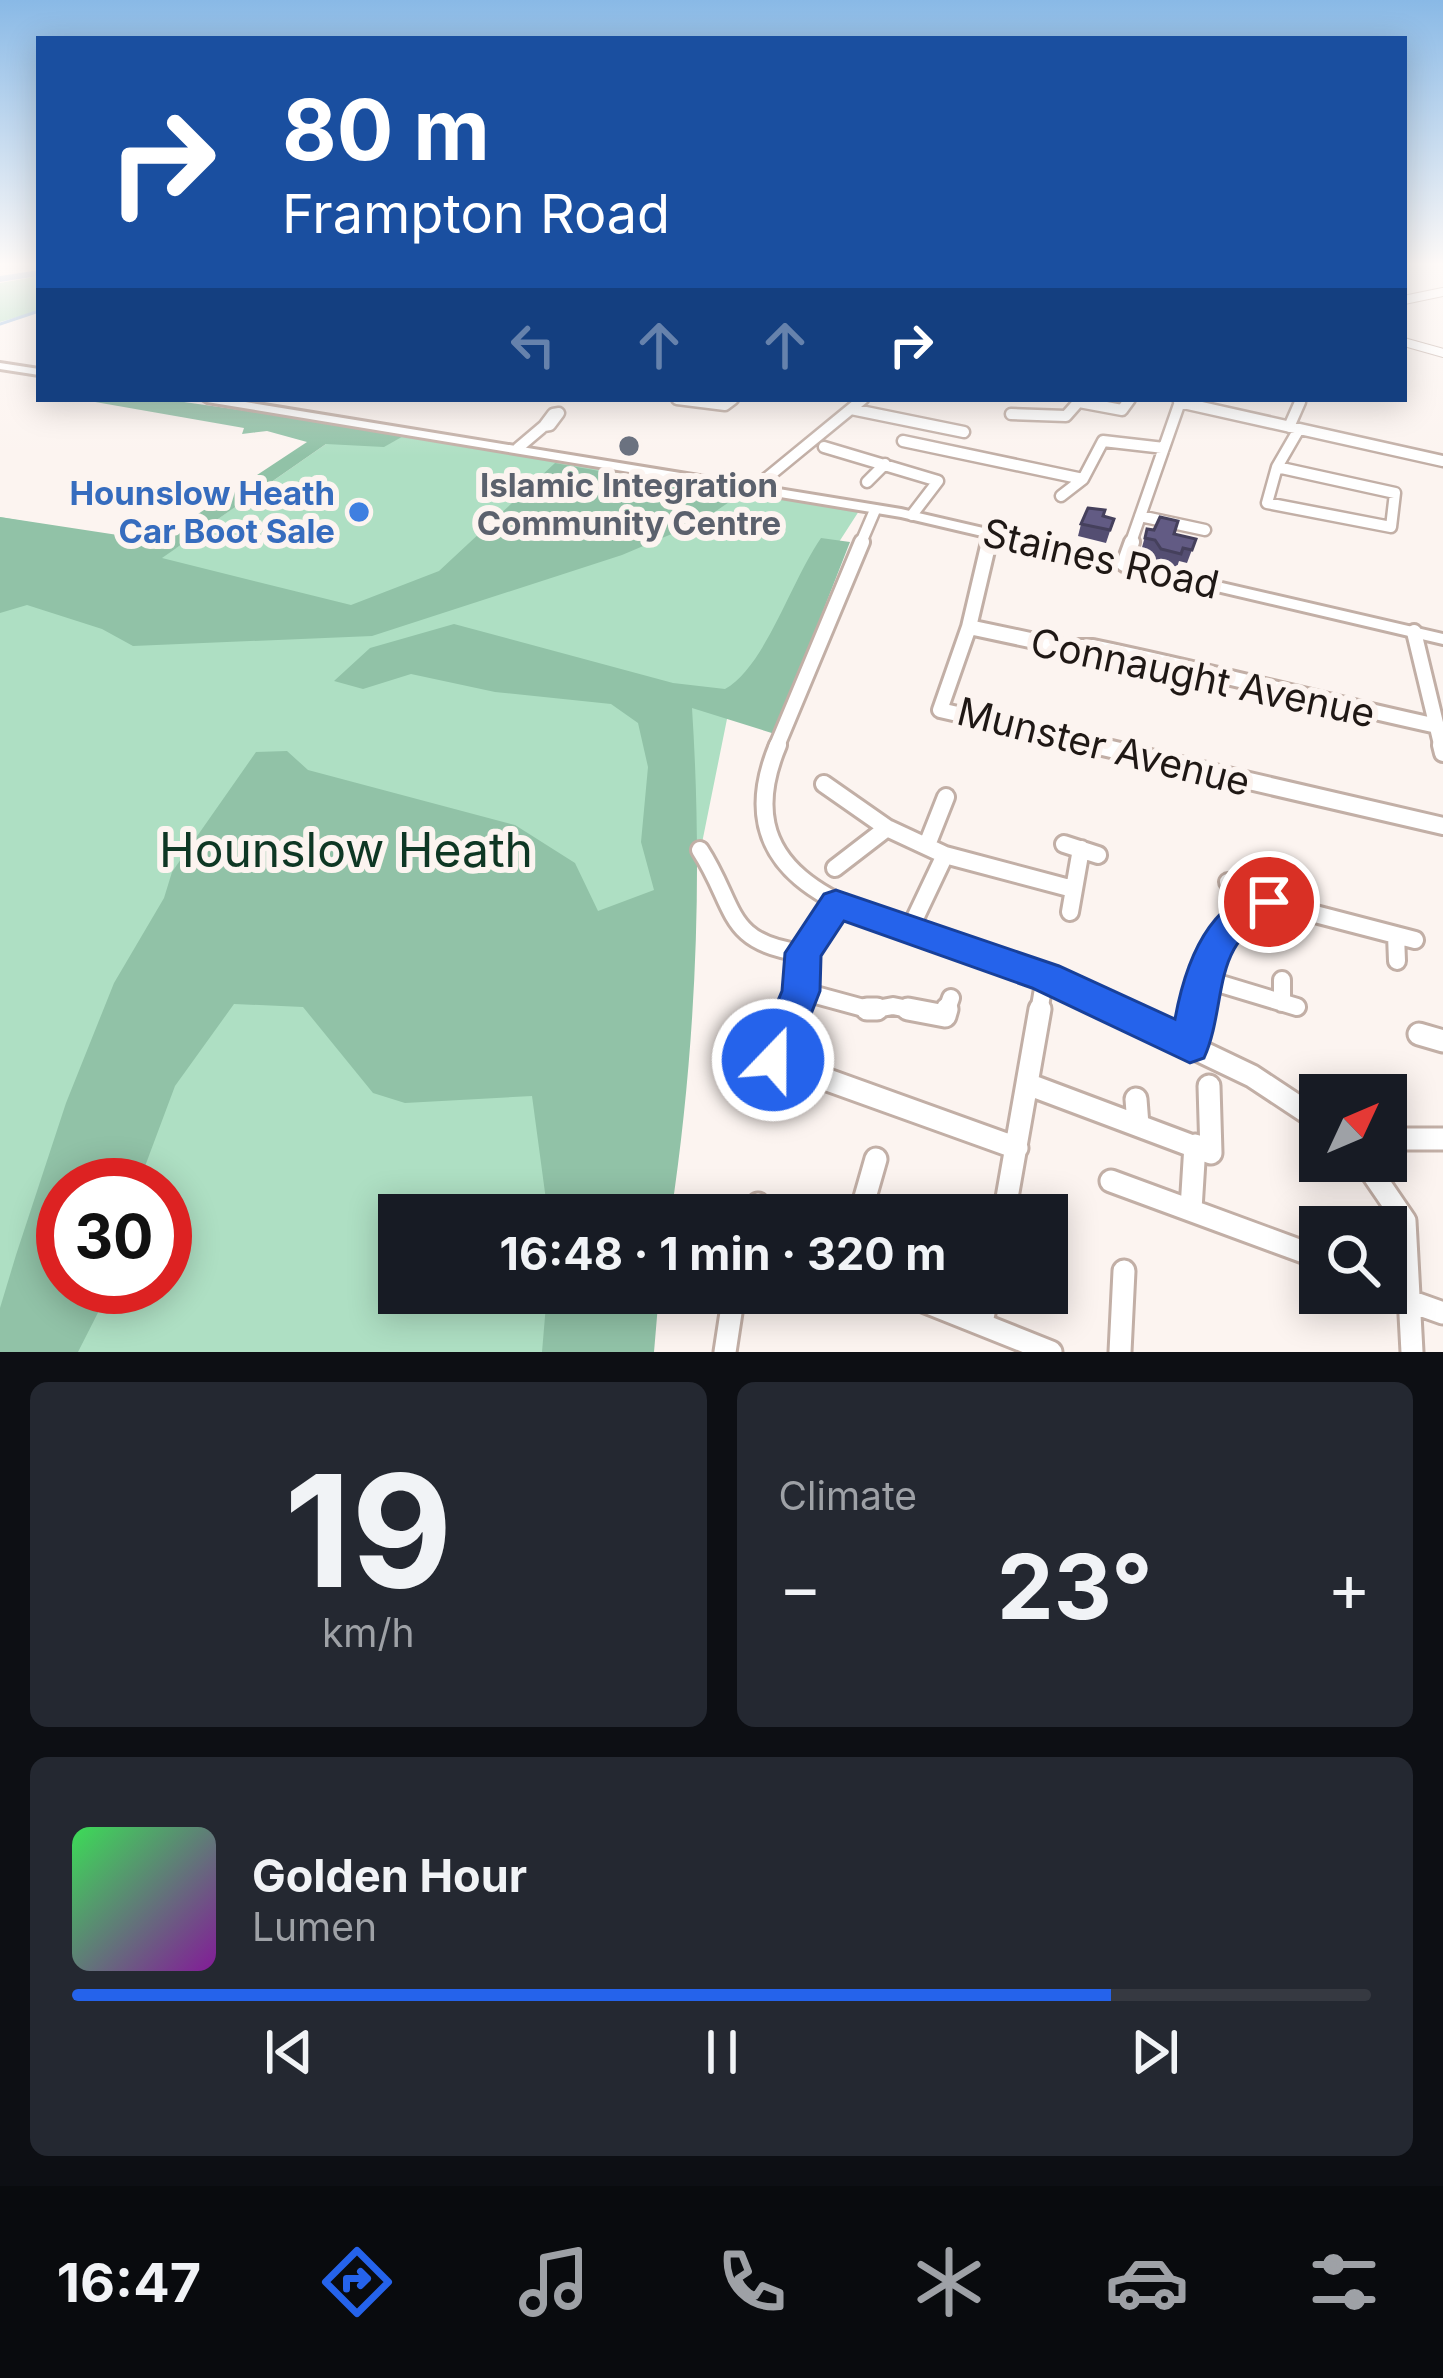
<!DOCTYPE html>
<html lang="en">
<head>
<meta charset="utf-8">
<style>
	:root { --surface:#171b24; --page:#242831; --text:#f1f3f6; --muted:#9ea1a6; --line:#363941; --accent:#2563eb }
	body { margin:0; font-family:Inter,sans-serif; background:var(--page); color:var(--text); height:100vh; display:flex; flex-direction:column; font-size:45px; white-space:nowrap }
	* { box-sizing:border-box; margin:0 }
	p { font-size:39px; color:var(--muted) }
	.icon { flex:none; width:66px; height:66px; fill:none; stroke:currentColor; stroke-width:2; stroke-linecap:round; stroke-linejoin:round }
	.map { position:relative; height:1352px; overflow:hidden }
	.drawer { display:flex; flex-direction:column; gap:30px; padding:30px; background:#0d0f14; flex:1 }
	.drawer>* { flex:none }
	.banner { position:absolute; left:36px; top:36px; width:1371px; height:366px; border-radius:0px; box-shadow:0 6px 30px #0003; background:#1a4fa0; color:#fff; overflow:hidden }
	.needle { width:78px; rotate:46deg }
	.fabs { position:absolute; left:1299px; top:1074px; display:grid; gap:24px }
	.fabs a { display:grid; place-items:center; width:108px; height:108px; border-radius:0px; background:var(--surface); box-shadow:0 6px 30px #0003; font-size:60px }
	.speed { position:absolute; left:36px; top:1158px; display:flex; gap:24px; font-size:60px; font-weight:700; text-align:center }
	.speed>* { display:grid; place-content:center; width:156px; height:156px; border-radius:50%; background:var(--surface); box-shadow:0 6px 30px #0003; line-height:1 }
	.speed .limit { border:18px solid #d22; background:#fff; color:#111 }
	.pin { position:absolute; display:grid; place-items:center; width:102px; height:102px; color:#fff; margin:-51px; border:6px solid #fff; border-radius:50%; box-shadow:0 3px 12px #0007 }
	.me { position:absolute; width:132px; margin:-66px; rotate:22deg; stroke-linejoin:round; filter:drop-shadow(0 0 9px #0008) }
	.turn { display:flex; align-items:center; gap:42px; height:252px; padding:0 48px; font-size:54px }
	.turn .icon { width:156px; height:156px; stroke-width:2.5 }
	.turn b { display:block; font-size:84px; line-height:102px }
	.lanes { display:flex; align-items:center; height:114px; padding:0 48px; background:#0003; justify-content:center; gap:60px; direction:ltr }
	.lanes .off { opacity:.35 }
	.big { font-size:90px; font-weight:700; line-height:1.1 }
	.drawer .tile { flex:1; display:flex; flex-direction:column; justify-content:center; gap:18px; min-width:0; padding:0 42px; border-radius:18px; background:var(--page) }
	.drawer .dial { align-items:center; gap:0 }
	.dial b { font-size:156px; line-height:1 }
	.song { display:flex; align-items:center; gap:36px }
	.cover { width:144px; height:144px; border-radius:18px; background:linear-gradient(135deg,hsl(130 70% 55%),hsl(290 70% 35%)) }
	.played { height:12px; border-radius:6px; background:linear-gradient(90deg,var(--accent) 80%,var(--line) 80%) }
	.keys { display:flex; justify-content:space-around; direction:ltr }
	.heat { display:flex; justify-content:space-between; align-items:center; font-size:66px; direction:ltr }
	.drawer .tiles { flex:1; display:grid; gap:30px; grid-template-columns:1fr 1fr }
	.tile:last-child { grid-column:span 2 }
	.trip { position:absolute; left:378px; top:1194px; width:690px; height:120px; border-radius:0px; background:var(--surface); box-shadow:0 6px 30px #0003; font-weight:700; line-height:120px; text-align:center }
	.tabs { display:flex; height:192px; justify-content:space-around; align-items:center; background:#090b0e; color:var(--muted) }
	.tabs .icon { width:84px; height:84px }
	.tabs .selected { color:var(--accent) }
	.tabs b { font-size:54px; color:var(--text) }
	.map>svg:first-child { display:block }
	.green { fill:#aedfc3; fill-rule:evenodd }
	.forest { fill:#91c2a7 }
	.lines { fill:none; stroke-linecap:round; stroke-linejoin:round }
	.stream { stroke:#9bc0e4; stroke-width:3 }
	.river { fill:#9bc0e4; fill-rule:evenodd }
	.minor-far4-casing { stroke:#c2afa6; stroke-width:10 }
	.minor-far3-casing { stroke:#c2afa6; stroke-width:15 }
	.minor-far2-casing { stroke:#c2afa6; stroke-width:20 }
	.minor-far1-casing { stroke:#c2afa6; stroke-width:22 }
	.minor-casing { stroke:#c2afa6; stroke-width:27 }
	.major-casing { stroke:#c2afa6; stroke-width:6 }
	.minor-far4 { stroke:#fff; stroke-width:8 }
	.minor-far3 { stroke:#fff; stroke-width:10 }
	.minor-far2 { stroke:#fff; stroke-width:14 }
	.minor-far1 { stroke:#fff; stroke-width:16 }
	.minor { stroke:#fff; stroke-width:21 }
	.major { fill:#fff; fill-rule:evenodd }
	.wall { fill:#544e72 }
	.building { fill:#625b84; stroke:#45405c; stroke-width:3 }
	.route { fill:#2563eb; stroke:#184099; stroke-width:3 }
	.worship-dot { fill:#6b7280; stroke:#fcf4f0; stroke-width:4.5 }
	.shop-dot { fill:#3f7fe0; stroke:#fcf4f0; stroke-width:4.5 }
	.labels { text-anchor:middle; dominant-baseline:central; stroke-width:12; stroke-linejoin:round; paint-order:stroke }
	.far-worship-label { font-size:33px; font-weight:bold; fill:#5b616d; stroke:#fcf4f0 }
	.far-shop-label { font-size:33px; font-weight:bold; fill:#366cbe; stroke:#fcf4f0; text-anchor:end }
	.street-label { font-size:39px; fill:#1f1815; stroke:#fcf4f0 }
	.near-park-label { font-size:48px; fill:#0e3724; stroke:#fcf4f0 }
</style>
</head>
<body>
<div class="map">
<svg width="1443" height="1352" viewBox="0 0 1443 1352">
	<rect width="100%" height="100%" fill="#fcf4f0"/>
	<path class="green" d="M39 276V311L0 322V283Z
		M352 426 859 511 728 714 676 972 659 1215H399V1293H649L641 1352H0V517L176 548ZM63 1185H165V1287H63Z"/>
	<path class="forest" d="M78 399H163L407 434 384 447 326 444 162 558 351 605 439 571 555 463 738 496 700 522 622 555 372 636 133 646 102 629 27 605 0 613V517L157 541 307 442 267 431 242 434 244 428Z
		M821 538 850 542 775 734 692 708C703 877 696 1048 671 1215H548L532 1096 405 1103 373 1093 303 1007 234 1004 175 1086 138 1185H63V1287H111L78 1352H0V1308L16 1255 66 1103 114 983 164 898 172 872 256 752 287 751 308 770 515 825 575 863 598 911 654 890 641 842 648 767 638 723 611 704 495 692 411 674 363 689 334 681 370 648 454 624 673 683 725 689C765 667 791 581 821 538Z
		M547 1293H659L654 1352H542Z"/>
	<g class="lines">
		<path class="stream" d="M0 324 39 311"/>
		<path class="river" d="M39 270V276L0 282V276Z"/>
		<defs>
			<path id="minor-far4" d="M1404 300 1443 292
				M1404 342 1443 353"/>
			<path id="minor-far3" d="M677 399 725 405 733 399
				M1079 402 1122 410 1130 399
				M1179 402 1443 461
				M851 409 964 432
				M559 413 550 425 544 426 553 414Z
				M1011 414 1066 416 1081 399
				M1289 427 1300 402
				M903 441 1083 479
				M824 447 938 481 912 515
				M518 448 544 426
				M1277 467 1395 493 1391 527 1267 503Z
				M1277 467 1299 429
				M867 482 885 464
				M757 486 863 399
				M1061 496 1083 479 1103 441 1164 448
				M1140 516 1205 530
				M860 545 875 510
				M988 545 991 534
				M1130 545 1181 399"/>
			<path id="minor-far2" d="M989 542 969 627 940 710 1107 748
				M1124 564 1132 542
				M969 627 1063 647H1093C1209 671 1322 701 1437 726
				M1414 632 1442 748
				M776 748 862 542"/>
			<path id="minor-far1" d="M778 745C718 888 871 916 972 951 1022 969 1070 989 1118 1012
				M1094 745 1443 826
				M1441 745 1443 753
				M824 784 887 828 945 855 909 931
				M1064 844 1098 855
				M927 845 946 797
				M700 850C737 907 724 943 803 953
				M945 855 1073 889
				M835 868 887 828
				M1228 882 1250 906
				M1070 912 1081 849
				M1396 935 1397 961
				M1201 978 1297 1007
				M1282 980V1003
				M801 991 871 1010 893 1006 923 1012
				M793 1012 801 991 803 953 836 904
				M946 1012 951 998
				M1039 1012 1045 977
				M1196 1012C1205 965 1219 917 1269 902L1415 940"/>
			<path id="minor" d="M867 1009H877
				M908 1009 945 1016 947 1009
				M1112 1009 1252 1076 1320 1121
				M1419 1034 1443 1041
				M1190 1045 1196 1009
				M773 1060 794 1009
				M825 1079 1017 1148
				M1030 1085 1211 1153 1209 1086
				M1136 1099 1138 1125
				M1386 1139H1443
				M1364 1161 1405 1221 1412 1352
				M1111 1181 1312 1255
				M758 1204V1215
				M1191 1209 1195 1145
				M860 1215 876 1159
				M1004 1215 1040 1009
				M903 1293 1051 1352
				M1412 1302 1443 1313
				M982 1323 988 1293
				M725 1352 734 1293
				M1120 1352 1124 1271"/>
			<path id="major" d="M0 363 39 369V375L0 369Z
				M202 399H227L901 509 1443 634V644L901 517 207 402Z"/>
		</defs>
		<use href="#minor-far4" class="minor-far4-casing"/>
		<use href="#minor-far3" class="minor-far3-casing"/>
		<use href="#minor-far2" class="minor-far2-casing"/>
		<use href="#minor-far1" class="minor-far1-casing"/>
		<use href="#minor" class="minor-casing"/>
		<use href="#major" class="major-casing"/>
		<use href="#minor-far4" class="minor-far4"/>
		<use href="#minor-far3" class="minor-far3"/>
		<use href="#minor-far2" class="minor-far2"/>
		<use href="#minor-far1" class="minor-far1"/>
		<use href="#minor" class="minor"/>
		<use href="#major" class="major"/>
	</g>
	<path class="wall" d="M1103 516 1114 519 1106 543 1078 536 1081 524Z
		M1147 529 1196 539 1187 563 1179 561 1177 567 1157 562 1151 553 1141 551Z"/>
	<path class="building" d="M1088 508 1105 510 1103 516 1114 519 1110 530 1081 524Z
		M1160 517 1178 521 1174 534 1196 539 1192 550 1183 548 1181 554 1161 549 1155 540 1145 538 1147 529 1154 530Z"/>
	<linearGradient id="sky" x2="0" y2="1"><stop stop-color="#89b9e6"/><stop offset="0.58" stop-color="#fefaf8"/><stop offset="1" stop-color="#fefaf8" stop-opacity="0"/></linearGradient>
	<rect width="1443" height="456" fill="url(#sky)"/>
	<path class="route" d="M1269 888 1282 892 1287 902 1282 912C1208 937 1229 1002 1204 1058L1190 1063 1032 988 844 921 821 956 820 991 788 1073 773 1078 759 1073 753 1060 782 991 785 953 824 894 836 890 1059 966 1175 1019C1185 964 1208 899 1269 888Z"/>
	<circle class="worship-dot" cx="629" cy="446" r="12"/>
	<circle class="shop-dot" cx="359" cy="512" r="12"/>
	<g class="labels">
		<g class="far-worship-label">
			<text x="629" y="485">Islamic Integration<tspan x="629" dy="38">Community Centre</tspan></text>
		</g>
		<g class="far-shop-label">
			<text x="335" y="493">Hounslow Heath<tspan x="335" dy="38">Car Boot Sale</tspan></text>
		</g>
		<g class="street-label">
			<text transform="translate(1101 558) rotate(13)">Staines Road</text>
			<text transform="translate(1203 677) rotate(12)">Connaught Avenue</text>
			<text transform="translate(1104 746) rotate(14)">Munster Avenue</text>
		</g>
		<g class="near-park-label">
			<text x="346" y="849">Hounslow Heath</text>
		</g>
	</g>
</svg>
<div class="fabs">
<a><svg class="needle" viewBox="-14 -14 28 28"><path d="M0-13l5 13h-10z" fill="#e53935"/><path d="M0 13l5-13h-10z" fill="#9ea1a6"/></svg></a>
<a><svg class="icon" aria-label="search" viewBox="0 0 24 24"><circle cx="10" cy="10" r="6"/><path d="M15 15l6 6"/></svg></a>
</div>
<div class="speed"><div class="limit">30</div></div>
<div class="pin" style="left:1269px;top:902px;background:#d93025"><svg class="icon" aria-label="arrive" viewBox="0 0 24 24"><path d="M6 21V4h12l-3 4 3 4H6"/></svg></div>
<svg class="me" style="left:773px;top:1060px" viewBox="-20 -20 40 40"><circle r="17" fill="#2563eb" stroke="#fff" stroke-width="3"/><path d="M0-11L8 9 0 5-8 9z" fill="#fff"/></svg>
<div class="trip">16:48 · 1 min · 320 m</div>
<div class="banner">
<div class="turn"><svg class="icon" aria-label="right" viewBox="0 0 24 24"><path d="M7 20v-9h11M14 6l5 5-5 5"/></svg><div><b>80 m</b>Frampton Road</div></div>
<div class="lanes"><svg class="icon off" aria-label="left" viewBox="0 0 24 24"><path d="M17 20v-9H6M10 6l-5 5 5 5"/></svg><svg class="icon off" aria-label="ahead" viewBox="0 0 24 24"><path d="M12 20V5M6 11l6-6 6 6"/></svg><svg class="icon off" aria-label="ahead" viewBox="0 0 24 24"><path d="M12 20V5M6 11l6-6 6 6"/></svg><svg class="icon" aria-label="right" viewBox="0 0 24 24"><path d="M7 20v-9h11M14 6l5 5-5 5"/></svg></div>
</div>
</div>
<section class="drawer">
<div class="tiles">
<div class="tile dial"><b>19</b><p>km/h</p></div>
<div class="tile"><p>Climate</p>
<div class="heat"><a>−</a><b class="big">23°</b><a>+</a></div>
</div>
<div class="tile">
<div class="song"><i class="cover"></i><div><b>Golden Hour</b><p>Lumen</p></div></div>
<div class="played"></div>
<div class="keys"><svg class="icon" aria-label="previous" viewBox="0 0 24 24"><path d="M18 5L8 12l10 7zM5 5v14"/></svg><svg class="icon" aria-label="pause" viewBox="0 0 24 24"><path d="M8 5v14M16 5v14"/></svg><svg class="icon" aria-label="next" viewBox="0 0 24 24"><path d="M6 5l10 7-10 7zM19 5v14"/></svg></div>
</div>
</div>
</section>
<nav class="tabs">
<b>16:47</b>
<svg class="icon selected" aria-label="directions" viewBox="0 0 24 24"><path d="M12 3l9 9-9 9-9-9zM9 14v-3h6M13 9l2 2-2 2"/></svg>
<svg class="icon" aria-label="music" viewBox="0 0 24 24"><path d="M9 18V5l10-2v13"/><circle cx="6" cy="18" r="3"/><circle cx="16" cy="16" r="3"/></svg>
<svg class="icon" aria-label="phone" viewBox="0 0 24 24"><path d="M5 4h4l2 5-3 2q2 4 5 5l2-3 5 2v4C11 20 4 13 5 4z"/></svg>
<svg class="icon" aria-label="climate" viewBox="0 0 24 24"><path d="M12 3v18M4 7l16 10M4 17L20 7"/></svg>
<svg class="icon" aria-label="car" viewBox="0 0 24 24"><path d="M5 17H2v-5l4-1 3-4h7l3 4 3 1v5h-3M9 17h6M6 11h13"/><circle cx="7" cy="17" r="2"/><circle cx="17" cy="17" r="2"/></svg>
<svg class="icon" aria-label="filters" viewBox="0 0 24 24"><path d="M4 7h16M4 17h16"/><circle cx="9" cy="7" r="2"/><circle cx="15" cy="17" r="2"/></svg>
</nav>
</body>
</html>
